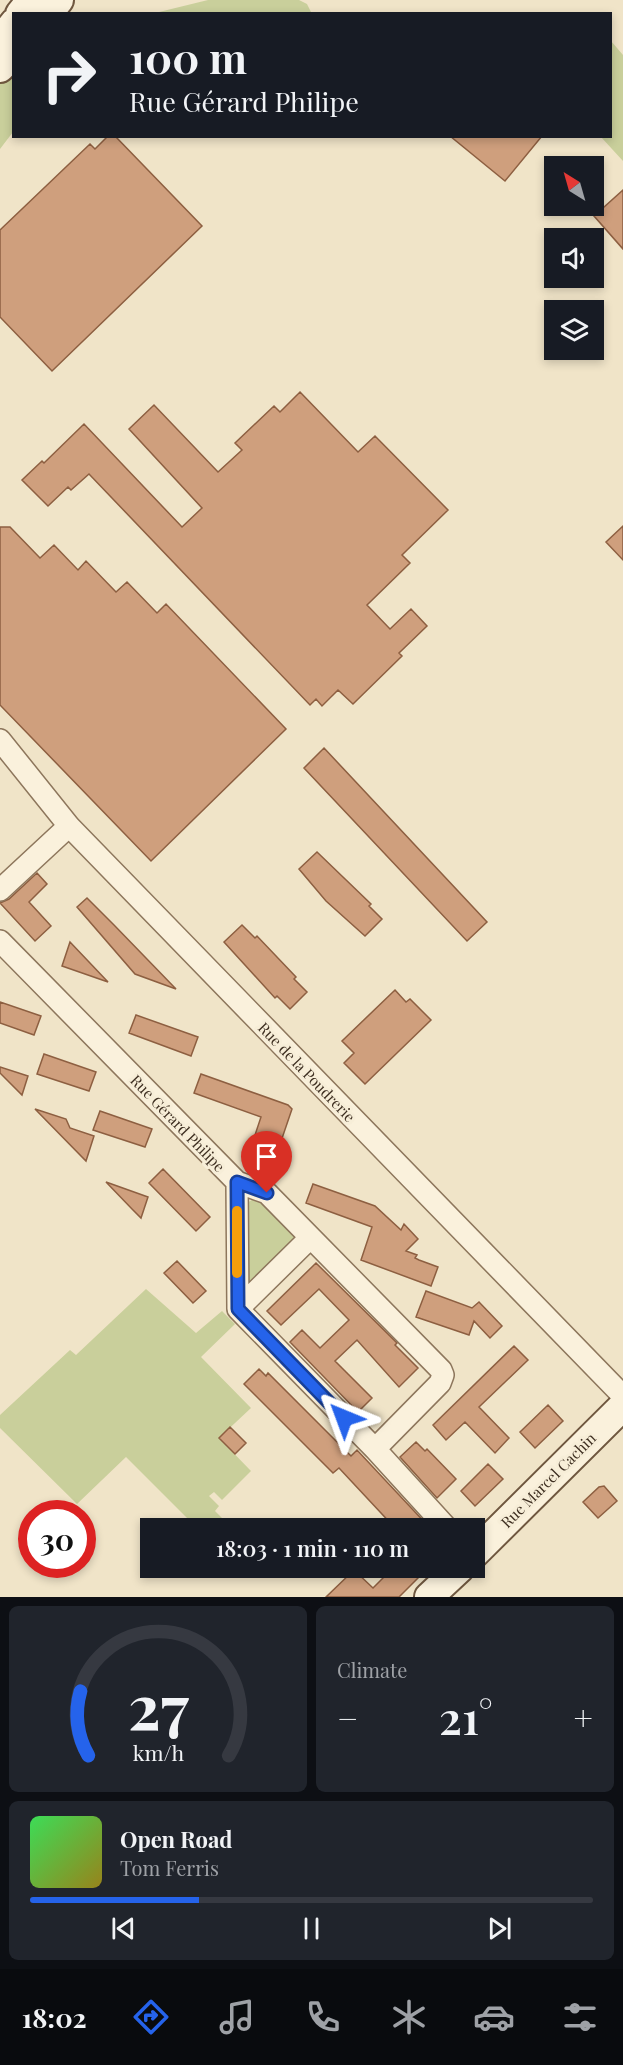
<!DOCTYPE html>
<html lang="en">
<head>
<meta charset="utf-8">
<style>
	:root { --surface:#171b24; --page:#20242c; --text:#f1f3f6; --muted:#9ea1a6; --line:#363941; --accent:#2563eb }
	body { margin:0; font-family:"Playfair Display",serif; background:var(--page); color:var(--text); height:100vh; display:flex; flex-direction:column; font-size:22px; white-space:nowrap }
	* { box-sizing:border-box; margin:0 }
	p { font-size:20px; color:var(--muted) }
	.icon { flex:none; width:33px; height:33px; fill:none; stroke:currentColor; stroke-width:2; stroke-linecap:round; stroke-linejoin:round }
	.map { position:relative; height:1597px; overflow:hidden }
	.sheet { display:flex; flex-direction:column; gap:9px; padding:9px; background:#0d0f14; flex:1 }
	.sheet>* { flex:none }
	.top-card { position:absolute; left:12px; top:12px; width:600px; height:126px; border-radius:0px; box-shadow:0 3px 9px #0003; background:#171b24; color:var(--text); overflow:hidden }
	.needle { width:39px; rotate:323deg }
	.buttons { position:absolute; left:544px; top:156px; display:grid; gap:12px }
	.buttons a { display:grid; place-items:center; width:60px; height:60px; border-radius:0px; background:var(--surface); box-shadow:0 3px 9px #0003; font-size:30px }
	.speed { position:absolute; left:18px; top:1500px; display:flex; gap:12px; font-size:30px; font-weight:700; text-align:center }
	.speed>* { display:grid; place-content:center; width:78px; height:78px; border-radius:50%; background:var(--surface); box-shadow:0 3px 9px #0003; line-height:1 }
	.speed .limit { border:9px solid #d22; background:#fff; color:#111 }
	.pin { position:absolute; display:grid; place-items:center; width:51px; height:51px; color:#fff; margin:-62px -26px; border-radius:50% 50% 50% 0; rotate:-45deg; box-shadow:0 0 6px #0007 }
	.pin .icon { rotate:45deg }
	.me { position:absolute; width:66px; margin:-33px; rotate:316deg; stroke-linejoin:round; filter:drop-shadow(0 0 4px #0008) }
	.turn { display:flex; align-items:center; gap:21px; height:126px; padding:0 18px; font-size:27px }
	.turn .icon { width:78px; height:78px; stroke-width:2.5 }
	.turn b { display:block; font-size:42px; line-height:51px }
	.big { font-size:45px; font-weight:600; line-height:1.1 }
	.sheet .widget { flex:1; display:flex; flex-direction:column; justify-content:center; gap:9px; min-width:0; padding:0 21px; border-radius:9px; background:var(--page) }
	.sheet .dial { align-items:center; gap:0 }
	.dial svg { height:156px; overflow:visible; fill:none; stroke:var(--line); stroke-width:7; stroke-linecap:round; text-anchor:middle }
	.dial text { fill:var(--text); stroke:none }
	.song { display:flex; align-items:center; gap:18px }
	.cover { width:72px; height:72px; border-radius:9px; background:linear-gradient(135deg,hsl(130 70% 55%),hsl(50 70% 35%)) }
	.played { height:6px; border-radius:3px; background:linear-gradient(90deg,var(--accent) 30%,var(--line) 30%) }
	.keys { display:flex; justify-content:space-around; direction:ltr }
	.heat { display:flex; justify-content:space-between; align-items:center; font-size:33px; direction:ltr }
	.sheet .tiles { flex:1; display:grid; gap:9px; grid-template-columns:1fr 1fr }
	.widget:last-child { grid-column:span 2 }
	.trip { position:absolute; left:140px; top:1518px; width:345px; height:60px; border-radius:0px; background:var(--surface); box-shadow:0 3px 9px #0003; font-weight:600; line-height:60px; text-align:center }
	.menu { display:flex; height:96px; justify-content:space-around; align-items:center; background:#090b0e; color:var(--muted) }
	.menu .icon { width:42px; height:42px }
	.menu .on { color:var(--accent) }
	.menu b { font-size:27px; color:var(--text) }
	.map>svg:first-child { display:block }
	.green { fill:#c9cf9b }
	.building { fill:#cf9f7d; stroke:#8d5f41; stroke-width:1.5 }
	.lines { fill:none; stroke-linecap:round; stroke-linejoin:round }
	.street-casing { stroke:#8d765c; stroke-width:24 }
	.secondary-casing { stroke:#6f573f; stroke-width:32 }
	.street { stroke:#faf1dc; stroke-width:21 }
	.secondary { stroke:#faf1dc; stroke-width:28 }
	.route-casing { stroke:#184099; stroke-width:15 }
	.route { stroke:#2563eb; stroke-width:10 }
	.slow { stroke:#f59e0b; stroke-width:10 }
	.labels { text-anchor:middle; dominant-baseline:central; stroke-width:6; stroke-linejoin:round; paint-order:stroke }
	.street-label { font-size:15px; fill:#3d2e20; stroke:#f7eed8 }
</style>
</head>
<body>
<div class="map">
<svg width="623" height="1597" viewBox="0 0 623 1597">
	<rect width="100%" height="100%" fill="#f0e4c8"/>
	<path class="green" d="M208 0H299L307 4 311 12 155 13Z
		M611 41 623 55V161L601 137 610 136Z
		M13 60V132L0 149V75Z
		M257 1197 295 1234 293 1242 251 1281 246 1279 245 1204Z
		M146 1289 196 1333 222 1311 235 1324 201 1357 251 1408 219 1438 251 1471 222 1500 214 1492 209 1496 219 1506 215 1511 232 1528H197L126 1457 77 1504 0 1428V1415L70 1350 76 1355Z"/>
	<path class="building" d="M108 136H115L202 226 52 371 0 317V230L90 144 95 149Z
		M450 136H542L505 181Z
		M623 190V249L594 216Z
		M300 392 358 452 375 436 448 510 402 555 410 563 367 605 390 629 411 609 427 626 399 653 402 656 353 704 338 690 322 706 316 699 310 705 89 474 71 490 68 487 48 506 22 480 42 461 44 463 84 424 182 527 202 508 129 429 154 405 218 472 242 450 235 443 274 406 280 412Z
		M623 526V560L606 542Z
		M0 527H10L40 558 54 545 78 570 86 561 116 592 127 582 157 613 166 604 286 729 151 861 0 705Z
		M324 748 487 922 467 941 304 768Z
		M317 852 371 904 369 906 382 919 365 936 326 901 299 869Z
		M37 873 47 884 29 902 51 926 35 941 0 903 9 899Z
		M87 898 114 925 176 989 135 974 77 907Z
		M242 925 255 938 257 936 296 977 294 979 307 992 290 1009 277 996 275 998 224 942Z
		M70 942 108 982 62 966Z
		M395 990 406 1002 410 999 431 1020 365 1084 344 1063 354 1053 342 1041Z
		M0 1002 41 1016 34 1035 0 1023Z
		M136 1015 198 1037 191 1056 129 1033Z
		M44 1054 96 1072 89 1091 37 1074Z
		M0 1067 28 1076 22 1095 0 1073Z
		M201 1074 288 1105 292 1109 276 1156 251 1147 261 1117 194 1093Z
		M35 1109 66 1119 70 1128 94 1136 86 1161Z
		M100 1111 152 1129 145 1147 93 1130Z
		M163 1169 210 1217 196 1231 149 1183Z
		M106 1182 148 1197 141 1218 132 1209Z
		M313 1184 375 1206 401 1230 404 1224 418 1239 406 1251 417 1255 415 1258 419 1260 438 1267 431 1286 361 1260 372 1227 306 1203Z
		M177 1261 206 1291 193 1303 164 1273Z
		M316 1263 397 1343 395 1345 418 1368 399 1387 357 1340 335 1361 372 1398 358 1412 290 1342 302 1330 320 1348 349 1320 319 1289 281 1325 267 1311Z
		M426 1291 472 1308 479 1302 502 1326 490 1338 474 1321 469 1335 416 1317Z
		M514 1346 528 1360 479 1407 509 1438 495 1453 465 1422 446 1440 433 1425Z
		M259 1369 266 1376 268 1373 351 1456 357 1450 430 1528H395L339 1468 333 1473 244 1384Z
		M548 1405 563 1421 535 1448 520 1432Z
		M230 1427 246 1443 235 1454 219 1438Z
		M416 1442 425 1451 427 1449 456 1479 437 1498 400 1457Z
		M488 1464 503 1479 475 1506 461 1491Z
		M604 1486 617 1501 598 1518 583 1502 599 1487Z
		M393 1568H428L399 1597H326L354 1570 373 1588Z"/>
	<g class="lines">
		<defs>
			<path id="street" d="M0 740 69 826 623 1396
				M0 890 69 826
				M0 941 237 1182 267 1193 441 1370 443 1375 440 1383 375 1449
				M237 1182 238 1309 375 1449 447 1528
				M238 1309 310 1238"/>
			<path id="secondary" d="M20 14 31 0
				M48 14 59 0
				M0 41 14 23
				M0 68 14 53
				M474 1554 623 1406
				M429 1597 460 1568"/>
		</defs>
		<use href="#street" class="street-casing"/>
		<use href="#secondary" class="secondary-casing"/>
		<use href="#street" class="street"/>
		<use href="#secondary" class="secondary"/>
	</g>
	<g class="lines">
		<defs>
			<path id="route" d="M267 1193 237 1182 238 1309 344 1418"/>
		</defs>
		<use href="#route" class="route-casing"/>
		<use href="#route" class="route"/>
		<path class="slow" d="M237 1211V1273"/>
	</g>
	<g class="labels">
		<g class="street-label">
			<text transform="translate(307 1072) rotate(46)">Rue de la Poudrerie</text>
			<text transform="translate(178 1123) rotate(46)">Rue Gérard Philipe</text>
			<text transform="translate(548 1480) rotate(-45)">Rue Marcel Cachin</text>
		</g>
	</g>
</svg>
<div class="buttons">
<a><svg class="needle" viewBox="-14 -14 28 28"><path d="M0-13l5 13h-10z" fill="#e53935"/><path d="M0 13l5-13h-10z" fill="#9ea1a6"/></svg></a>
<a><svg class="icon" aria-label="sound" viewBox="0 0 24 24"><path d="M4 9h4l5-4v14l-5-4H4zM17 9q2 3 0 6"/></svg></a>
<a><svg class="icon" aria-label="layers" viewBox="0 0 24 24"><path d="M12 4l9 5-9 5-9-5zM3 14l9 5 9-5"/></svg></a>
</div>
<div class="speed"><div class="limit">30</div></div>
<div class="pin" style="left:267px;top:1193px;background:#d93025"><svg class="icon" aria-label="arrive" viewBox="0 0 24 24"><path d="M6 21V4h12l-3 4 3 4H6"/></svg></div>
<svg class="me" style="left:344px;top:1418px" viewBox="-20 -20 40 40"><path d="M0-17L14 15 0 8-14 15z" fill="#2563eb" stroke="#fff" stroke-width="4"/></svg>
<div class="trip">18:03 · 1 min · 110 m</div>
<div class="top-card">
<div class="turn"><svg class="icon" aria-label="right" viewBox="0 0 24 24"><path d="M7 20v-9h11M14 6l5 5-5 5"/></svg><div><b>100 m</b>Rue Gérard Philipe</div></div>
</div>
</div>
<section class="sheet">
<div class="tiles">
<div class="widget dial"><svg viewBox="0 0 100 80">
<path d="M14 69A42 42 0 1 1 86 69"/>
<path d="M14 69A42 42 0 0 1 10 36" stroke="#2563eb"/>
<text x="50" y="56" font-size="32" font-weight="700">27</text>
<text x="50" y="72" font-size="11">km/h</text>
</svg></div>
<div class="widget"><p>Climate</p>
<div class="heat"><a>−</a><b class="big">21°</b><a>+</a></div>
</div>
<div class="widget">
<div class="song"><i class="cover"></i><div><b>Open Road</b><p>Tom Ferris</p></div></div>
<div class="played"></div>
<div class="keys"><svg class="icon" aria-label="previous" viewBox="0 0 24 24"><path d="M18 5L8 12l10 7zM5 5v14"/></svg><svg class="icon" aria-label="pause" viewBox="0 0 24 24"><path d="M8 5v14M16 5v14"/></svg><svg class="icon" aria-label="next" viewBox="0 0 24 24"><path d="M6 5l10 7-10 7zM19 5v14"/></svg></div>
</div>
</div>
</section>
<nav class="menu">
<b>18:02</b>
<svg class="icon on" aria-label="directions" viewBox="0 0 24 24"><path d="M12 3l9 9-9 9-9-9zM9 14v-3h6M13 9l2 2-2 2"/></svg>
<svg class="icon" aria-label="music" viewBox="0 0 24 24"><path d="M9 18V5l10-2v13"/><circle cx="6" cy="18" r="3"/><circle cx="16" cy="16" r="3"/></svg>
<svg class="icon" aria-label="phone" viewBox="0 0 24 24"><path d="M5 4h4l2 5-3 2q2 4 5 5l2-3 5 2v4C11 20 4 13 5 4z"/></svg>
<svg class="icon" aria-label="climate" viewBox="0 0 24 24"><path d="M12 3v18M4 7l16 10M4 17L20 7"/></svg>
<svg class="icon" aria-label="car" viewBox="0 0 24 24"><path d="M5 17H2v-5l4-1 3-4h7l3 4 3 1v5h-3M9 17h6M6 11h13"/><circle cx="7" cy="17" r="2"/><circle cx="17" cy="17" r="2"/></svg>
<svg class="icon" aria-label="filters" viewBox="0 0 24 24"><path d="M4 7h16M4 17h16"/><circle cx="9" cy="7" r="2"/><circle cx="15" cy="17" r="2"/></svg>
</nav>
</body>
</html>
